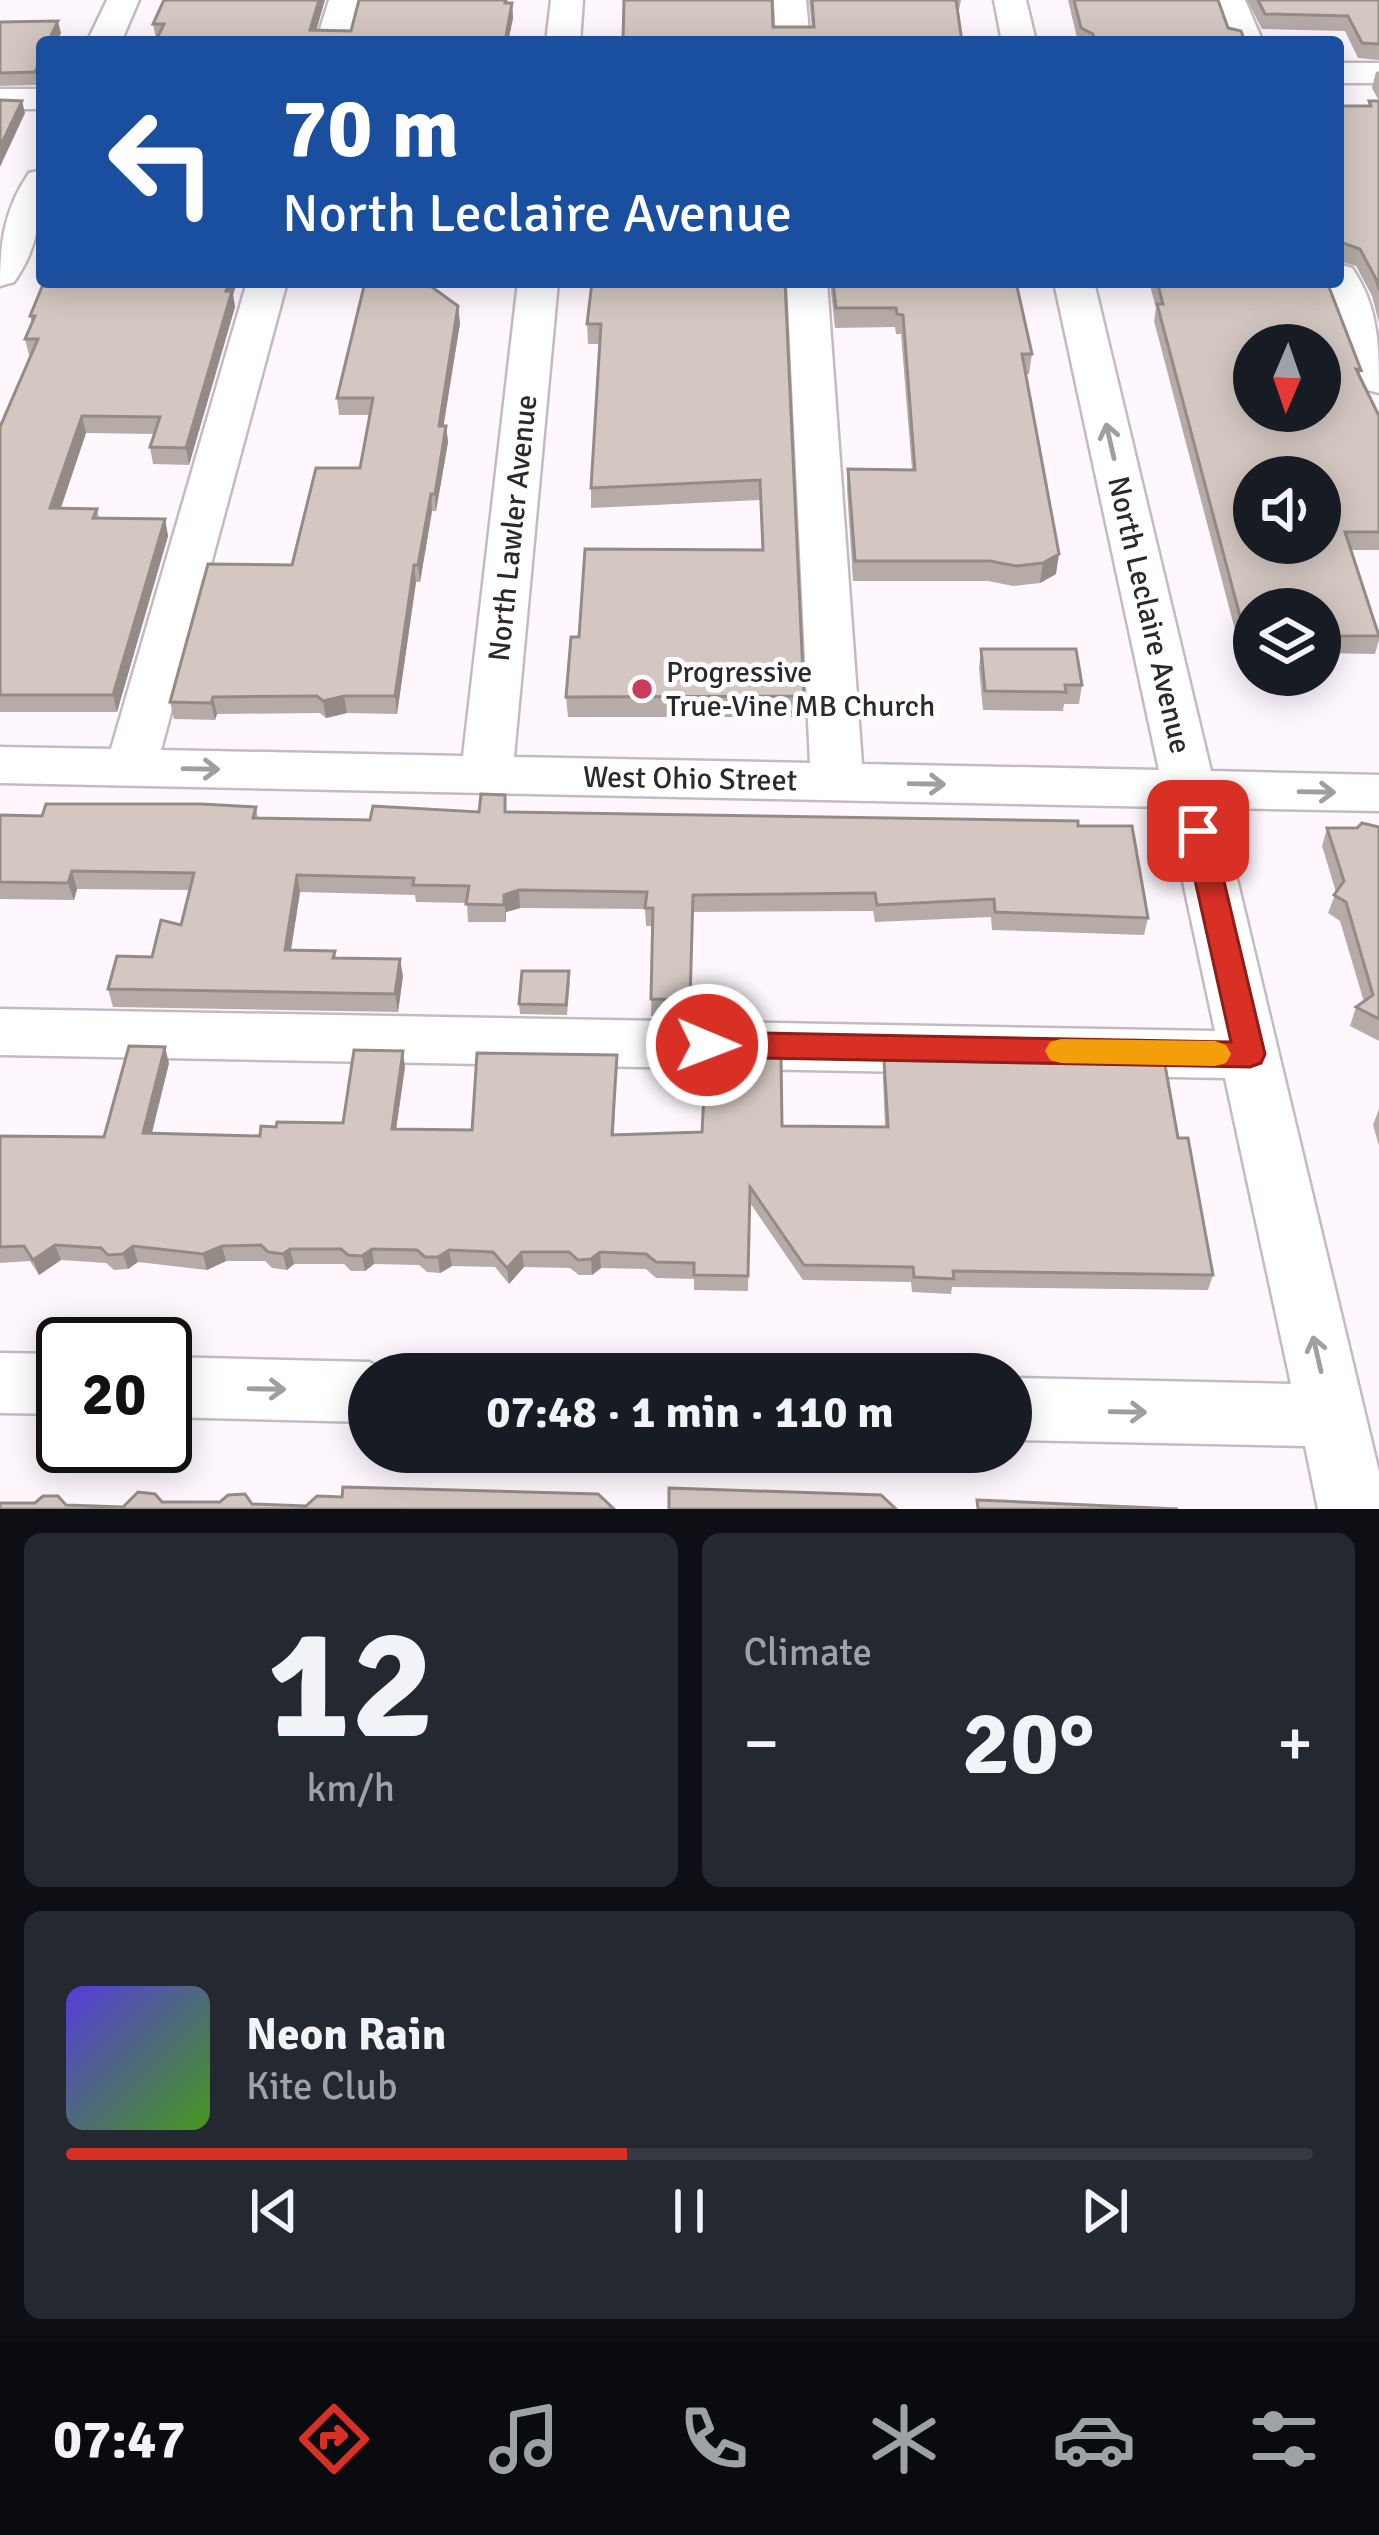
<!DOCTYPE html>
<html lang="en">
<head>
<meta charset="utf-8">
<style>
	:root { --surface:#171b24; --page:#242831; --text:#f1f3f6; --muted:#9ea1a6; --line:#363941; --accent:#d93025 }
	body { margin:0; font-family:Signika,sans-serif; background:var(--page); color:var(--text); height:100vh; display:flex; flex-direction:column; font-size:45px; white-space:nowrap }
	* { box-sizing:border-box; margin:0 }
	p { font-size:39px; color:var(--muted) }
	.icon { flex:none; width:66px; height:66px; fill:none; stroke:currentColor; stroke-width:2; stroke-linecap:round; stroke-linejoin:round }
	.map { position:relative; height:1509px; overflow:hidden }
	.details { display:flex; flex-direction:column; gap:24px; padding:24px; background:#0d0f14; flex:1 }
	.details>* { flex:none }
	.hud { position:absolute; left:36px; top:36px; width:1308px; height:252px; border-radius:12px; box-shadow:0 6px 30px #0003; background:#1a4fa0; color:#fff; overflow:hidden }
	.needle { width:78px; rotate:182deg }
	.buttons { position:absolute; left:1233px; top:324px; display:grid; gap:24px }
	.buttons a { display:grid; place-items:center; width:108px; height:108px; border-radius:50%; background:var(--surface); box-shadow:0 6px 30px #0003; font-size:60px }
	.speed { position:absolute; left:36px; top:1317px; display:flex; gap:24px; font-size:60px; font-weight:700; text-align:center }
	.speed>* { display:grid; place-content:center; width:156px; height:156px; border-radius:50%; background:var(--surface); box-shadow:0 6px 30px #0003; line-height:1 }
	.speed .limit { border:6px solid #111; border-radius:18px; background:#fff; color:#111 }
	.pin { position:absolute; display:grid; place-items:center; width:102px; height:102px; color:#fff; margin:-51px; border-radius:24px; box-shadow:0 6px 18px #0006 }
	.me { position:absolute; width:132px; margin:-66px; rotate:91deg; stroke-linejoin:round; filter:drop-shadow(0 0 9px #0008) }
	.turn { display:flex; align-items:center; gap:42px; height:252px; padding:0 48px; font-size:54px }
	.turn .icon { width:156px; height:156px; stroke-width:2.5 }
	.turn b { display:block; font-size:84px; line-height:102px }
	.big { font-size:90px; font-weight:800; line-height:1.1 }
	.details .widget { flex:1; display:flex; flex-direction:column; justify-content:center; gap:18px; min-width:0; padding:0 42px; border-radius:18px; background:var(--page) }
	.details .dial { align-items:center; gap:0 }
	.dial b { font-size:156px; line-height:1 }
	.song { display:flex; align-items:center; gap:36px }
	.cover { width:144px; height:144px; border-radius:18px; background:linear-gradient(135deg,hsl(250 70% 55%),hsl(100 70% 35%)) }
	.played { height:12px; border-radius:6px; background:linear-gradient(90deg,var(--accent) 45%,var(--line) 45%) }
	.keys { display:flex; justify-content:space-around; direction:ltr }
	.heat { display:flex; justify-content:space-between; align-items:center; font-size:66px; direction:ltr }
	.details .tiles { flex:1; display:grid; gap:24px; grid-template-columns:1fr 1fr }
	.widget:last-child { grid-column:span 2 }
	.trip { position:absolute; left:348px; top:1353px; width:684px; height:120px; border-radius:60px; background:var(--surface); box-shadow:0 6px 30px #0003; font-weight:800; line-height:120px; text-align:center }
	.menu { display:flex; height:192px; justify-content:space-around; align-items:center; background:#090b0e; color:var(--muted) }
	.menu .icon { width:84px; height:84px }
	.menu .active { color:var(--accent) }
	.menu b { font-size:54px; color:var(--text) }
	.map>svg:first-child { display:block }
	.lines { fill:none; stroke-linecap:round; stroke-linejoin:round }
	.minor-casing { stroke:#c4bac4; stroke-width:5 }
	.minor { fill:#fff; fill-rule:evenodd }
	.wall { fill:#b6aba6 }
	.shaded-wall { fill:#948b87 }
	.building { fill:#d4c7c1; stroke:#948b87; stroke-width:3; fill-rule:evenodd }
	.oneway { stroke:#a09ea0 }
	.route { fill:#d93025; stroke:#8d1f18; stroke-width:3 }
	.slow { fill:#f59e0b }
	.poi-dot { fill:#cb3c5a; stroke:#fff; stroke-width:4.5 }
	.labels { text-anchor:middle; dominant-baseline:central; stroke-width:10; stroke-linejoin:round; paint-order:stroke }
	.street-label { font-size:30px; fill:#2c282c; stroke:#fff }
	.poi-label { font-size:30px; fill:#2c282c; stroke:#fff; text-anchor:start }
</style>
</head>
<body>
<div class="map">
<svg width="1379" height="1509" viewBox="0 0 1379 1509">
	<rect width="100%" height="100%" fill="#fef8fe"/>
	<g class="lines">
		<defs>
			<path id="minor" d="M107 0H139L121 42H87Z
				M329 0H361L350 42H316Z
				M551 0H583L580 42H546Z
				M774 0H806L810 42H776Z
				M994 0H1026L1036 42H1002Z
				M1213 0H1245L1263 42H1229Z
				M1338 63H1379V83H1338Z
				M0 89H42V109H0Z
				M42 170C42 212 39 247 14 282L0 286C0 243 4 210 29 173Z
				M1338 264 1352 268C1379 307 1379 347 1379 393L1364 389 1358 380 1321 282H1338Z
				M247 282H287L161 750 463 756 518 282H558L514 757 810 763 787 282H827L862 764 1159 770 1054 282H1094L1211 771 1379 775V811L1220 808 1379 1472V1509H1318L1305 1446 1011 1440V1378L1291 1384 1225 1078 0 1055V1009L1215 1031 1167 807 0 783V747L111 749Z
				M0 1353 63 1354V1414L0 1413Z
				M165 1357 369 1362 394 1374H369V1422L165 1417Z"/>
		</defs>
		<use href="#minor" class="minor-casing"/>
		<use href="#minor" class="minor"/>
	</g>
	<path class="wall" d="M809 0H961L958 15 962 42 773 27H812Z
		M1068 0H1218L1228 28 1245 42H1078Z
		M1247 0H1379V60L1358 58 1345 31 1262 29Z
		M509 3H512L513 18 508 42 156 39 153 24 351 31Z
		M0 22 61 33 42 42V75L38 85 0 86Z
		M1379 71V101L1372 88 1376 72Z
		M1369 101H1379V323L1372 296 1356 266 1338 261Z
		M44 282H237L233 295 235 307 189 465 153 464 150 447 154 434 86 433 61 508 97 509 99 518 165 519 168 536 117 712H0V427L31 355H29L25 339 32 323 30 316Z
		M785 282 804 696 803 717H568L566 697 579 637 762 550 760 500 591 508V488L600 344H588L587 324Z
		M830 282H1016L1032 354 1029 374H1025L1056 574 1040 583 1013 586 988 581H853L847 489 848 469 912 470 901 334H896L895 327 835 328Z
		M1149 282H1327L1361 370 1359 377 1379 416V550H1351L1379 632V640L1375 654 1320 653V609H1254V653H1241L1154 321 1156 308Z
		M426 283 460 323 443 426H446L448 442 436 511H432L420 582H416L397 714 347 713 326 718 320 713 217 714 215 720 174 719 170 702 292 565 360 468 370 415H339L337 398Z
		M981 649 1082 685 1079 704H1064L1063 711 983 710 979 668Z
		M256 807 258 818 370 820 506 812 1078 826 1148 918 1144 935 992 930 991 917 875 922 873 911 693 912 690 1017 651 1016 653 926H646L645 909 520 908 506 912V922H468L467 903 416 902 415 895 300 892 291 950 335 951 336 958 403 976 398 1012 113 1007 108 989 152 957 181 925 189 890 77 889 74 900 0 899V815L42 816Z
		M1379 827V1041L1350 1026 1356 1007 1364 1002 1340 921 1328 913 1336 892 1322 846 1327 828Z
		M570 981 567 1015 520 1014 519 1004Z
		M617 1055 614 1134 702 1132 782 1126 885 1127 883 1076 884 1060 1178 1138 1213 1275 1208 1290 952 1287 951 1294 912 1292 911 1282 803 1280 750 1203 748 1291 694 1290V1279L656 1278 646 1269 601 1268 592 1275H579L570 1268 524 1267 509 1284 495 1267 452 1266 440 1273 427 1272 419 1265 374 1264 365 1271H351L344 1264H294L287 1270 272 1268 265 1261H226L207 1270 138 1262 128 1269 114 1270 106 1263 61 1260 39 1275 30 1261 0 1263V1136L104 1137 169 1063 152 1133 260 1136 276 1127 343 1123 405 1067 396 1129 472 1130Z
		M1379 1109V1146L1373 1125Z"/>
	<path class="shaded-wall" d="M319 0H325L313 42 310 30Z
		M512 3 513 18 508 42H505Z
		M58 21 61 33 57 42H48Z
		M42 56V75L38 85 35 72Z
		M22 101 25 113 0 167V147Z
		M229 282H237L233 295 235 307 189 465 186 448Z
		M458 306 460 323 441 442 439 426Z
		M82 416 86 433 55 525 50 508Z
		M446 426 448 442 436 511 435 494Z
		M431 494 432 511 420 582 418 565Z
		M165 519 168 536 117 712 113 695Z
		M1059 554 1056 574 1040 583 1043 563Z
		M414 565 416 582 397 714 395 696Z
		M344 696 347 713 326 718 323 701Z
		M213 697 217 714 215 720 211 703Z
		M72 871 77 889 74 900 68 883Z
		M297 875 300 892 288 968 285 950Z
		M519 890 520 908 506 912V922L504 895Z
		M400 959 403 976 398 1012 395 994Z
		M165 1047 169 1063 148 1148 143 1133Z
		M403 1051 405 1067 394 1144 392 1129Z
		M55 1245 61 1260 39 1275 33 1260Z
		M133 1246 138 1262 128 1269 123 1254Z
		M222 1246 226 1261 207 1270 203 1254Z
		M290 1249 294 1264 287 1270 283 1254Z
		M372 1249 374 1264 365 1271 362 1256Z
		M449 1250 452 1266 440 1273 438 1257Z
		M522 1252 524 1267 509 1284 507 1268Z
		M600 1252 601 1268 592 1275 591 1259Z"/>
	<path class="building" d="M164 0H319L310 30 351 31 359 0H506L505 3H512L505 42H155L164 24H153Z
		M624 0H772L773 27H814L812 0H956L962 42H623Z
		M1074 0H1218L1228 28 1241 31 1245 42H1094L1093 34 1081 28Z
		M1258 0H1379V44L1362 43 1348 16 1265 14Z
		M58 21 48 42H42V56L35 72 0 73V22Z
		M0 100 22 101 0 147Z
		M1369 101H1379V290L1376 279 1360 249 1343 243 1338 247V106H1371Z
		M44 282H229L226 291H232L186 448 150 447 160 417 82 416 50 508 97 509 93 518 165 519 113 695H0V427L38 339H25L35 316H30Z
		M365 282H425L458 306 439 426H446L435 494H431L418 565H414L395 696H344L323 701 317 696 213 697 211 703 170 702 208 564 292 565 316 468H360L373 398H337Z
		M592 282H785L804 696 566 697 571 637H579L585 549 763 550 760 480 591 488 601 324H587Z
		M833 282H1016L1032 354H1022L1059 554 1043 563 1016 566 990 561H855L848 469 915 470 903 315 897 314 896 308H836Z
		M1157 282H1327L1361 370 1356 369 1379 416V532H1345L1379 636H1320V609H1254V635H1245L1157 304H1163ZM1254 345H1320V411H1254ZM1254 477H1320V543H1254Z
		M981 649H1076L1082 685H1065L1066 692 985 691Z
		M481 794 505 795V812L1078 821V826H1132L1148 918 995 912 994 899 877 905 875 893 693 895 690 1000 651 999 653 908H645L647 892 519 890 504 895V905L466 904 469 886 413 885 414 878 297 875 285 950 335 951 333 958 400 959 395 994 108 989 117 956 152 957 161 920 181 925 194 873 72 871 68 883 0 882V815L42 816 46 804H201L256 807 253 818 370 820 373 806 479 812Z
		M1362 823 1379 827V1019L1356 1007 1373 995 1346 902 1334 895 1344 881 1327 828H1357Z
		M522 971H569L566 1005 519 1004Z
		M129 1046 165 1047 143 1133 260 1136 261 1126 276 1127 277 1122 343 1123 354 1050 403 1051 392 1129 472 1130 477 1053 617 1055 612 1135 702 1132 706 1057 781 1058 782 1126 888 1127 884 1060 1165 1065 1178 1138H1188L1213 1275 953 1271 954 1279 914 1277 913 1267 804 1265 750 1187 748 1276 694 1275V1263L656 1262 646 1254 600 1252 591 1259 578 1260 569 1252H522L507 1268 493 1252 449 1250 438 1257H425L417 1250 372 1249 362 1256 348 1255 341 1249H290L283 1254 268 1252 261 1245 222 1246 203 1254 133 1246 123 1254 108 1255 101 1248 55 1245 33 1260 24 1246 0 1247V1136L104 1137Z
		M343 1487 598 1494 614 1509H0V1503H35L43 1496H58L66 1505 123 1507 138 1492 155 1494 162 1502H220L228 1495 245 1494 252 1504 306 1506 317 1496 342 1497Z
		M669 1488 881 1495 896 1509H669Z
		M977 1500 1178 1509H978Z"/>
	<defs><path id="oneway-shaft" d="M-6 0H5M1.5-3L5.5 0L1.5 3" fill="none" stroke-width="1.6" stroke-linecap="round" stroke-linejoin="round" transform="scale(3)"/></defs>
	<g class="oneway">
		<use href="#oneway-shaft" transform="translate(1110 441) rotate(-103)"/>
		<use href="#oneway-shaft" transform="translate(201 769) rotate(1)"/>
		<use href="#oneway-shaft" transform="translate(927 784) rotate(1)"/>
		<use href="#oneway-shaft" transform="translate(1317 792) rotate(1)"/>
		<use href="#oneway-shaft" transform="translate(1317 1354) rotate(-103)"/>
		<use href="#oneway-shaft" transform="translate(267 1389) rotate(1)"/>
		<use href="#oneway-shaft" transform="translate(1128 1412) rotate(1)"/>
	</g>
	<path class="route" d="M1198 821 1212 831 1265 1054 1261 1063 1250 1067 707 1057 696 1053 692 1045 696 1036 707 1032 1231 1042 1184 831Z"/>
	<path class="slow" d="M1061 1039 1215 1041 1226 1045 1231 1054 1226 1063 1215 1066 1061 1063 1050 1060 1045 1051 1050 1042Z"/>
	<circle class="poi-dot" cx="642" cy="689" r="12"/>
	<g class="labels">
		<g class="street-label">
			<text transform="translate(513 528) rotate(-84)">North Lawler Avenue</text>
			<text transform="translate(1149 615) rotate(77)">North Leclaire Avenue</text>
			<text transform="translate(690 779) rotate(1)">West Ohio Street</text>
		</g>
		<g class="poi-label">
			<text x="666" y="672">Progressive<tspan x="666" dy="34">True-Vine MB Church</tspan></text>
		</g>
	</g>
</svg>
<div class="buttons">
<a><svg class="needle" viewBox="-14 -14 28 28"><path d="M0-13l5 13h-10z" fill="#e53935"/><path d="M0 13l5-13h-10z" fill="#9ea1a6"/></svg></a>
<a><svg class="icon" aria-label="sound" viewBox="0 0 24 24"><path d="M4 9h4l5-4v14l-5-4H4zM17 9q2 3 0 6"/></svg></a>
<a><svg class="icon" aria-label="layers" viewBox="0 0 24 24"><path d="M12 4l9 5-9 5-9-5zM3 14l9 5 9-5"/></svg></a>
</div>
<div class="speed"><div class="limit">20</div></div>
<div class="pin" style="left:1198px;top:831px;background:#d93025"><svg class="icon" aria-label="arrive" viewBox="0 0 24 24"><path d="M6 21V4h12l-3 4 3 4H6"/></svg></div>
<svg class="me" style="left:707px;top:1045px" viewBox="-20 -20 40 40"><circle r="17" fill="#d93025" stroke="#fff" stroke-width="3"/><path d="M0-11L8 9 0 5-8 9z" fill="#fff"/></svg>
<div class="trip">07:48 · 1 min · 110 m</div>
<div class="hud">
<div class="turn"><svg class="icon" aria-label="left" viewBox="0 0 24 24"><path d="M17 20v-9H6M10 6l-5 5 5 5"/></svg><div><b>70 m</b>North Leclaire Avenue</div></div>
</div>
</div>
<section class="details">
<div class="tiles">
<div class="widget dial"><b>12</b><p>km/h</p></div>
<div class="widget"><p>Climate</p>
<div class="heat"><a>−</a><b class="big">20°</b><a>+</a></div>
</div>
<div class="widget">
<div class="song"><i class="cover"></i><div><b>Neon Rain</b><p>Kite Club</p></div></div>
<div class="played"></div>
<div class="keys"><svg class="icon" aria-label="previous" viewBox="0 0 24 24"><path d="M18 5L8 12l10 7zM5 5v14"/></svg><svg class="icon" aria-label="pause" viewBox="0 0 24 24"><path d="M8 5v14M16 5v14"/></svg><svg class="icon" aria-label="next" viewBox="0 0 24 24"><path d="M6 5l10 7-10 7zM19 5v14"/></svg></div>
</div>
</div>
</section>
<nav class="menu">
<b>07:47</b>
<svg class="icon active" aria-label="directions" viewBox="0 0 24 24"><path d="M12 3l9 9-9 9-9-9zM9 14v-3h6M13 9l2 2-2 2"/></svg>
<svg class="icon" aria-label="music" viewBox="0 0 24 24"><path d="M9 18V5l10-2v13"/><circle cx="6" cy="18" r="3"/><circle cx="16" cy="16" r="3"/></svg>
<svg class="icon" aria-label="phone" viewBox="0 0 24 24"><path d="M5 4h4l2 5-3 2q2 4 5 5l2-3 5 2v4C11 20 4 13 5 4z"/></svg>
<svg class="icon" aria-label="climate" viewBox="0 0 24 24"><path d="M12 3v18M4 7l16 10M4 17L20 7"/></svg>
<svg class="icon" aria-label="car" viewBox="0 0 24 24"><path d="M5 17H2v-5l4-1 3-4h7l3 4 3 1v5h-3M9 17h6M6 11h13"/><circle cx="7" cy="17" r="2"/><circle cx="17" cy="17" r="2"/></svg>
<svg class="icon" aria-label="filters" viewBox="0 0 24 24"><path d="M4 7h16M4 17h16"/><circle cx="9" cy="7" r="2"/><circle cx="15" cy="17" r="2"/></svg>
</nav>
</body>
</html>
